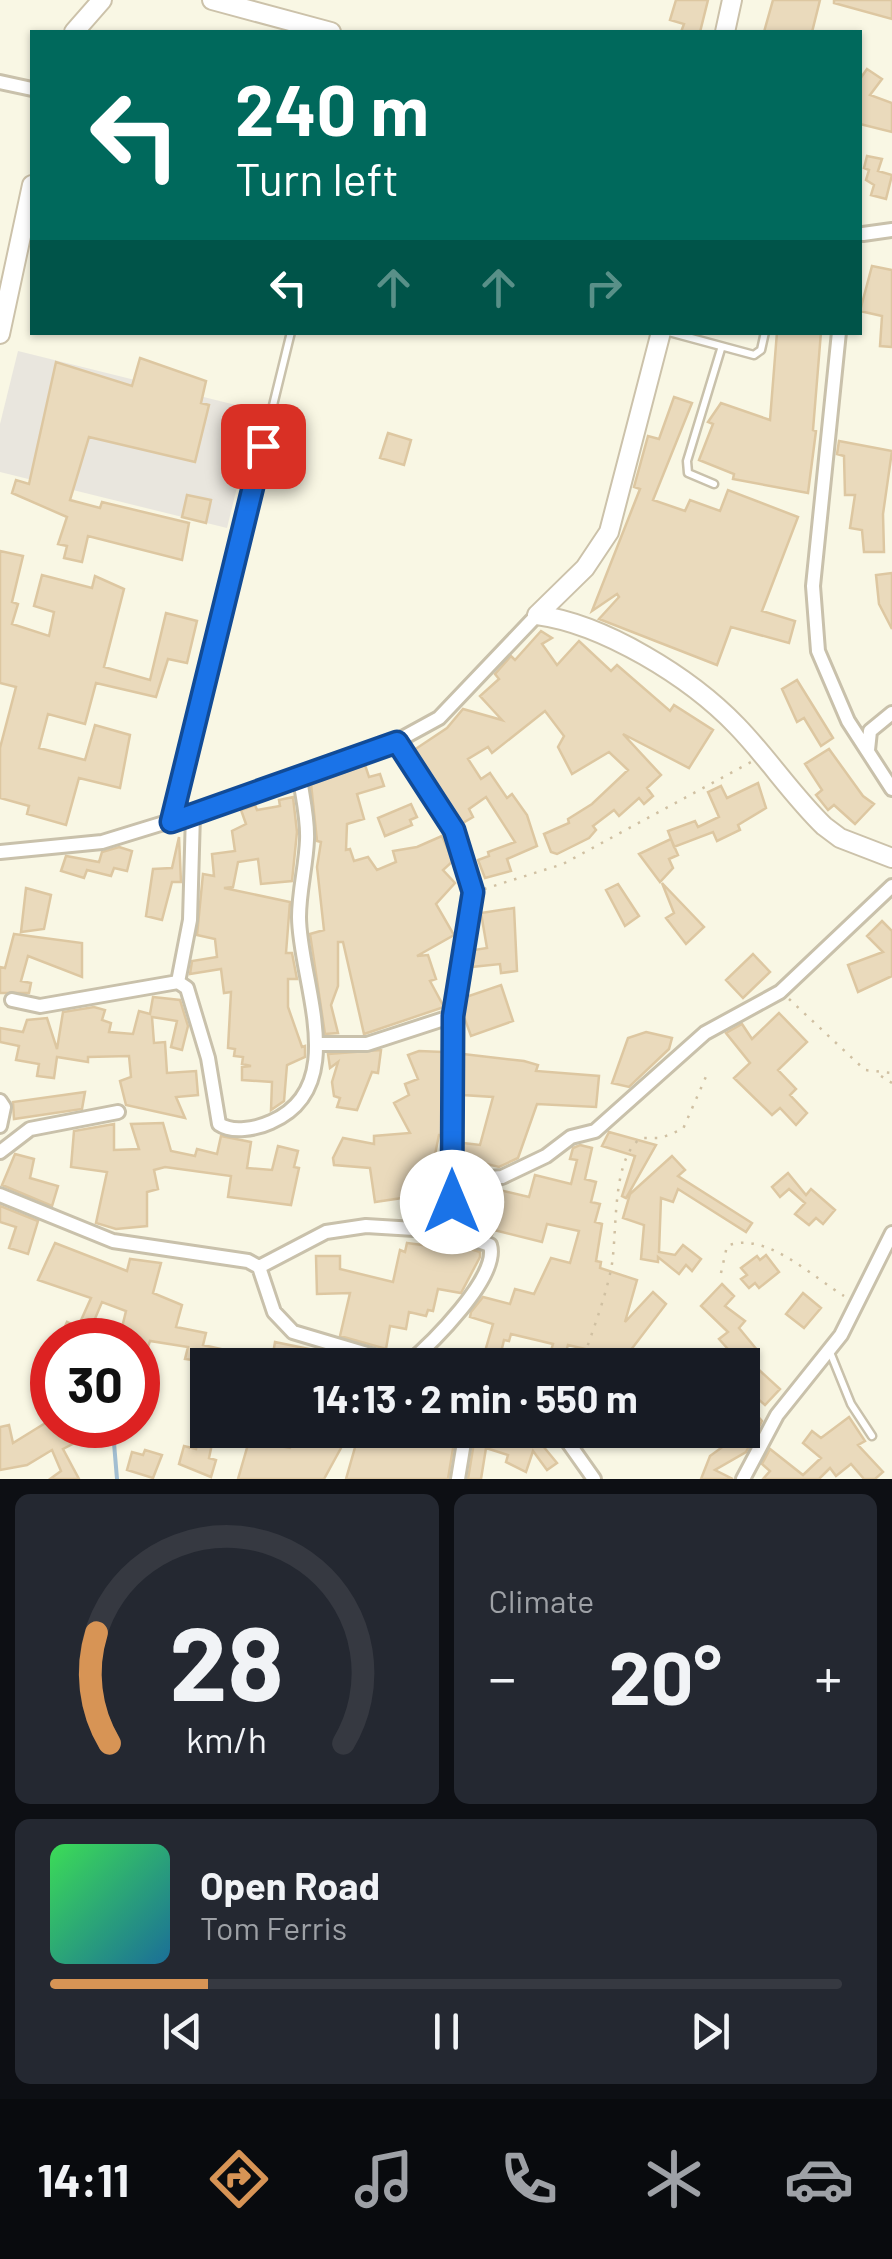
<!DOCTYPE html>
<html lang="en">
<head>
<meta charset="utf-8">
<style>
	:root { --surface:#171b24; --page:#242831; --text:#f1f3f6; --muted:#9ea1a6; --line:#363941; --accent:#d79455 }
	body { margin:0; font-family:Barlow,sans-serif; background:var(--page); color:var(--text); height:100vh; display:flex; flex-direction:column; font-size:38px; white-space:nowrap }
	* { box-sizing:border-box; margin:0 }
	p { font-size:32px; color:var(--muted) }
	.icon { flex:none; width:55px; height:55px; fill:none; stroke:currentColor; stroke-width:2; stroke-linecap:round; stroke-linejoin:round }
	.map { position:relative; height:1479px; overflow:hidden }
	.side { display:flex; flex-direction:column; gap:15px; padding:15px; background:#0d0f14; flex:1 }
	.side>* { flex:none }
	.top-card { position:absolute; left:30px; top:30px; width:832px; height:305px; border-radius:0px; box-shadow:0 2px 8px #0004; background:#00695c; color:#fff; overflow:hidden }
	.speed { position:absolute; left:30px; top:1318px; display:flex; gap:20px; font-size:50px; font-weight:700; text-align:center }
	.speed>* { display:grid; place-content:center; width:130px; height:130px; border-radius:50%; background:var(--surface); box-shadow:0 2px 8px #0004; line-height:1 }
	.speed .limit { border:15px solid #d22; background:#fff; color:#111 }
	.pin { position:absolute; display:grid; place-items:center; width:85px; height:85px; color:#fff; margin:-42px; border-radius:20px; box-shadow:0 5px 15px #0006 }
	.me { position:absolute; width:110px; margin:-55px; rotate:0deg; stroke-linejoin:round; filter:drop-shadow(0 0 8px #0008) }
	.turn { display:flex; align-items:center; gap:35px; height:210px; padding:0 40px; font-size:45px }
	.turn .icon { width:130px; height:130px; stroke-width:2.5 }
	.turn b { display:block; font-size:70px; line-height:85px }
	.lanes { display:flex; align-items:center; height:95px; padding:0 40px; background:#0003; justify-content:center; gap:50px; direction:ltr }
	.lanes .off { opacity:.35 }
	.big { font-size:75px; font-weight:700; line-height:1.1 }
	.side .tile { flex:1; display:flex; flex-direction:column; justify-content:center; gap:15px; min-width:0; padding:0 35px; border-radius:15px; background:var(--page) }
	.side .dial { align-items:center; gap:0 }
	.dial svg { height:260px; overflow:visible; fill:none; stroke:var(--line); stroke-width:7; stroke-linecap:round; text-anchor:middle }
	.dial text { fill:var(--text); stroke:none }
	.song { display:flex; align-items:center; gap:30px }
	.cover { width:120px; height:120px; border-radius:15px; background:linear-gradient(135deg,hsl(130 70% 55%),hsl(200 70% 35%)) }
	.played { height:10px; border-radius:5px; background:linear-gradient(90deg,var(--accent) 20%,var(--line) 20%) }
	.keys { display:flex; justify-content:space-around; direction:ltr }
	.heat { display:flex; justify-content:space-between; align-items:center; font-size:55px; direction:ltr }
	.side .tiles { flex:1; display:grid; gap:15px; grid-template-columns:1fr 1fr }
	.tile:last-child { grid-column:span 2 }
	.trip { position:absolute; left:190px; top:1348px; width:570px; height:100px; border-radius:0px; background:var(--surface); box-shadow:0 2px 8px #0004; font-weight:700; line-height:100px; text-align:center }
	.tabs { display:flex; height:160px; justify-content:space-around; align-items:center; background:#090b0e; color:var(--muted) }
	.tabs .icon { width:70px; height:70px }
	.tabs .active { color:var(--accent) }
	.tabs b { font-size:45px; color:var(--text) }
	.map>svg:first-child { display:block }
	.industrial { fill:#e9e6de }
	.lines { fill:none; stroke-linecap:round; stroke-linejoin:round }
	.stream { stroke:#a2bed1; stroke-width:4 }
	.building { fill:#eadabc; stroke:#ddc7a1; stroke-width:2.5 }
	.lane-casing { stroke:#c9c1ab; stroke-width:11 }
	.street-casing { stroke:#c9c1ab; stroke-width:18 }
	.secondary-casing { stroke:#ccc2aa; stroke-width:22 }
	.path { stroke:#d0c0a2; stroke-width:2.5; stroke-dasharray:2.5 8; stroke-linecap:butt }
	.lane { stroke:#fff; stroke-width:6 }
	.street { stroke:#fff; stroke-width:12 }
	.secondary { stroke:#fff; stroke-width:18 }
	.route-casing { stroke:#114b97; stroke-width:25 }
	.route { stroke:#1a73e8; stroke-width:18 }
</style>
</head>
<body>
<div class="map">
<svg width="892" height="1479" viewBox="0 0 892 1479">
	<rect width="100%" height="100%" fill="#f9f7e4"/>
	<path class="industrial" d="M18 351 256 410 227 528 0 472V424Z"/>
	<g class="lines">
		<path class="stream" d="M113 1431 117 1479"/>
	</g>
	<path class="building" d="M676 0H708L700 32H681L684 24 670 20Z
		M773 0H820L812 32H764Z
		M834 0H892V19L834 3Z
		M867 69 882 79 870 95 892 103V132L860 124V79Z
		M867 156 882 159 878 171 892 175 886 199 871 195 874 185 866 180 869 170 864 168Z
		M872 266 892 270V347L880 346 882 316 860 311Z
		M777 332H821L813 430 816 431 808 493 733 479 734 474 699 460 713 424 708 422 721 403 770 420Z
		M140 358 206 381 201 403 209 405 195 462 89 437 70 500 100 508 102 502 189 523 182 560 88 536 82 562 64 558 67 546 58 544 67 517 12 493 16 480 29 484 56 362 132 386Z
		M674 397 692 403 653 500 685 511 690 500 720 511 728 490 798 517 762 611 795 621 789 643 731 627 717 665 599 619 619 597 617 594 592 611 640 489 634 487 648 436 659 439Z
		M388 433 411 440 404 465 380 458Z
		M839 441 892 451 883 514 884 552H864L862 530 850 528 855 495H845L844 456 837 454Z
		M187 495 211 500 206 523 182 517Z
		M0 551 23 556 12 602 18 604 12 624 49 636 54 612 34 606 42 575 92 588 95 576 124 589 104 667 150 680 166 613 197 621 187 663 168 659 156 697 96 683 85 724 48 714 39 748 85 760 95 725 130 735 120 788 79 778 66 825 27 814 29 806 0 798V748L16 687 0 683Z
		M892 573V629L879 604 876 575Z
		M541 631 552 638 542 644 557 665 579 641 611 671 617 665 670 711 674 705 713 730 689 768 623 734 661 775 647 788 653 796 644 804 639 798 619 816 614 810 593 826 596 830 589 838 557 854 551 852 544 834 569 823 568 819 592 804 628 770 609 752 572 774 558 747 564 736 545 711 492 753 488 747 468 759 481 779 490 773 507 798 512 794 527 815 537 846 507 859 511 871 485 878 478 860 489 856 488 852 515 842 486 797 469 809 473 817 461 824 414 750 447 728 463 709 502 720 480 696 499 679 495 674 511 656 515 660Z
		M797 680 833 738 821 746 804 718 797 722 782 689Z
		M829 749 863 796 874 804 855 824 834 805 828 810 816 795 822 790 805 764Z
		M365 765 369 777 380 774 384 786 357 794 364 819 347 824 346 850 350 849 354 861 368 857 377 870 396 862 393 851 417 847 442 836 453 861 443 870 455 883 436 904 454 935 417 956 428 955 436 979 430 981 444 1007 364 1034 343 942H338V986L331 1005 338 1033 325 1034 310 934 324 930 317 867 321 842 317 841 311 784Z
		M758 783 766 808 738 825 740 830 717 841 713 832 674 847 668 831 695 821 698 827 719 817 708 792 721 786 727 798Z
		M293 797 297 832 292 881 261 884 258 859 238 862 233 887 224 888 290 902 286 953H292L297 979H288V1007L302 1047 305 1046V1057L287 1065 284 1101 271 1110 272 1082 242 1080V1067L251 1066 242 1064 243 1057 234 1056 235 1049 228 1048 231 992 224 993 221 969 190 974 192 961 217 957 215 939 197 935 203 874 214 876 212 854 235 851 232 831 246 824 241 810 255 805 257 810 280 806 279 800Z
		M411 804 417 817 410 820 412 825 385 836 378 818Z
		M179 837 181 882H172L162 920 146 916 153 869 172 868Z
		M671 839 678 855 669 859 673 868 660 882 639 854Z
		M119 847 132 851 127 871 114 868 111 876 87 870 84 878 61 871 66 856 99 862 102 852Z
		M662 883 704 927 686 944 666 918 674 913Z
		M618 884 639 916 625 926 606 890Z
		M26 888 51 895 44 929 21 932Z
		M514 908 517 971 501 973 500 964 471 967 474 950 487 948 481 913Z
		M882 921 892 931V976L858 992 848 965 883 952 867 936Z
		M14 934 82 943V977L28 956 21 981 31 983 29 993H0V967L5 968Z
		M753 954 770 972 743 998 726 980Z
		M501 985 513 1021 471 1036 463 1014 466 997Z
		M153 997 180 1000 188 1026 182 1050 171 1047 177 1021 152 1017 154 1043 165 1042 167 1073 196 1071 198 1095 176 1097 185 1118 126 1105 120 1081 131 1077 129 1056 88 1057V1062L57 1057 54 1078 37 1076 39 1064 16 1060 19 1046 0 1042V1028L23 1032 27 1020 47 1018 57 1049 63 1012 94 1007 105 1010 102 1020 111 1023 109 1032 133 1034 139 1011 150 1014Z
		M779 1013 807 1042 778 1070 796 1089 790 1095 807 1113 796 1125 780 1108 772 1115 734 1078 750 1063 726 1033 742 1024 752 1039Z
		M646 1032 672 1038 669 1049 629 1087 612 1083 628 1038Z
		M381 1050 378 1073 372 1072 357 1110 337 1107 340 1098 334 1096 332 1082 338 1062 330 1068 328 1054Z
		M419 1051 443 1052V1135H439L429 1184 442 1186 438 1220 405 1218 409 1197 375 1202 370 1168 334 1165 333 1158 343 1138 374 1144V1136L410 1133 394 1103 409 1095 405 1084 418 1079 408 1055Z
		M463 1054 524 1061 538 1065 536 1071 599 1076 596 1107 537 1104 518 1158 499 1167 487 1164 486 1168 463 1170V1143L480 1145 493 1097 463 1095Z
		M85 1092 82 1109 14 1119 13 1102Z
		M163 1123 171 1151 195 1156 197 1149 217 1154 221 1136 251 1142 247 1168 272 1170 278 1146 298 1151 294 1167 299 1168 291 1205 228 1197 231 1176 165 1167 154 1170 158 1189 147 1192V1226L116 1229 96 1223 107 1172 71 1167 74 1131 114 1124V1150L139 1149 131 1124Z
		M609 1132 656 1145 626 1198 622 1196 635 1156 602 1146Z
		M580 1145 592 1148 585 1179 596 1182 591 1202 600 1204 595 1222 602 1224 596 1261 601 1262 600 1268 637 1280 625 1322 653 1292 666 1304 627 1355 650 1361 649 1365H598L602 1353 568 1345 562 1365H547L553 1344 511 1334 509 1341 504 1340 498 1365H481L493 1324 470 1317 471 1312 483 1297 510 1304 515 1289 534 1294 551 1258 570 1263 579 1231 547 1224 542 1242 494 1230 492 1235 458 1224 460 1207 478 1211 480 1201 487 1203 491 1188 529 1197 535 1175 571 1184 577 1160 570 1159 573 1148Z
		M15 1154 34 1159 30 1178 58 1186 52 1206 2 1185Z
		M672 1156 685 1170 678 1176 752 1223 746 1232 678 1189 673 1202 661 1198 659 1252 675 1255 683 1245 701 1259 692 1271 686 1265 679 1274 658 1257V1262L641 1259 644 1225 623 1218 630 1194Z
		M788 1173 806 1195 811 1189 835 1210 823 1224 816 1218 809 1225 795 1214 805 1203 789 1189 780 1197 772 1187Z
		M0 1206 38 1221 28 1254 9 1248 16 1227 0 1222Z
		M55 1243 127 1271 130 1259 161 1263 153 1293 182 1305 176 1327 206 1333 203 1345 234 1352 231 1365 185 1359 188 1347 150 1341 138 1375V1340H119L126 1311 102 1302 86 1340H59L67 1322 78 1327 91 1298 38 1280Z
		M407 1243 454 1249 455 1244 480 1252V1257L461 1293 438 1289 433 1311 428 1310 426 1316 409 1312 406 1329 390 1326 386 1349 340 1336 350 1293 317 1294 316 1256H340V1269L393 1282 400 1250 405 1252Z
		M766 1255 779 1272 759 1288 755 1283 749 1288 741 1279 747 1275 741 1268 757 1256 760 1260Z
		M722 1284 734 1296 725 1306 745 1321 739 1328 758 1351 742 1365 719 1339 728 1332 701 1306Z
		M803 1293 821 1308 804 1328 786 1314Z
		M275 1342 309 1349 305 1365H260L263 1351 273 1354Z
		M758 1369 780 1389 765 1405 743 1386Z
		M750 1408 762 1421 746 1452 715 1470 733 1479H701L710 1456 732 1440 726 1430H742V1414Z
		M849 1417 865 1441 858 1445 883 1472 875 1479H864L851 1464 836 1476 830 1468 819 1479H763L770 1471 762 1464 770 1449 803 1475 821 1458 803 1443 812 1431 821 1438Z
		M52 1419V1425H92L96 1432 63 1449 79 1479H50L61 1471 52 1450 27 1465 0 1470V1427L9 1425 13 1443Z
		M302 1430H315L332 1441 334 1433 347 1437 324 1479H238L249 1441 290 1448Z
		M360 1430H456L448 1479H346Z
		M476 1430H523L521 1435 538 1440 557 1463 547 1470 533 1451 526 1472 506 1462 508 1455 486 1448 481 1479H468Z
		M198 1441 212 1444 209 1458 216 1460 211 1477 179 1464 184 1446 196 1449Z
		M145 1450 162 1455 153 1478 127 1470 132 1452 143 1455Z"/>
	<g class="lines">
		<defs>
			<path id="lane" d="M669 332 754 355 761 350 765 332
				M714 484 688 473 687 461 721 349
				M171 821 291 332
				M830 1352 851 1404 872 1436"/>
			<path id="street" d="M0 82 32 89
				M863 234 892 230
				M839 332 813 586 818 651 848 721 892 789
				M397 741 453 830 473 892 453 1016V1181L447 1231
				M868 750 870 731 892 713
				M0 852 102 842 242 799 397 741 439 718 537 615
				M178 982 190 920 193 814
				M12 1000 40 1006 178 982 187 988 208 1058 219 1124C232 1133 256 1129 271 1122 352 1087 299 980 299 917 299 891 306 866 307 840 308 819 303 799 300 779
				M317 1044H367L453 1016
				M0 1101 4 1107 0 1126
				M0 1152 30 1129 118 1112
				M453 1181 502 1177 546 1156 571 1137 595 1131 705 1033 780 992 892 886
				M0 1195 113 1241 248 1261 259 1267 274 1312 293 1332 404 1365
				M259 1267 326 1232 366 1226 447 1231 490 1245C500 1277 430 1345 406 1365
				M547 1430 565 1438 594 1479
				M458 1479 466 1430
				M743 1479 777 1415 841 1335 892 1233"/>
			<path id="secondary" d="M212 0 331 32
				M74 32 102 0
				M725 32 732 0
				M0 334 32 185
				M537 615C604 624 690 677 737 726 768 758 792 795 824 826L840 838 892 858
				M537 615 585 568 609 532 661 332"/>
		</defs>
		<use href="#lane" class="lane-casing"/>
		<use href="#street" class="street-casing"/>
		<use href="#secondary" class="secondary-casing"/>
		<path class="path" d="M484 889 563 864 751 762
			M789 999 865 1070 892 1073
			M881 1076 892 1083
			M721 1273 727 1246C765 1230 814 1278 844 1296
			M581 1365C591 1335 603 1305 610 1274 619 1239 609 1161 641 1138H661L683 1129 708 1072"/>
		<use href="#lane" class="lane"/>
		<use href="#street" class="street"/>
		<use href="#secondary" class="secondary"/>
	</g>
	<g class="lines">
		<defs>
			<path id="route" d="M263 446 171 822 397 742 454 830 473 892 453 1016 452 1202"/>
		</defs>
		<use href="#route" class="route-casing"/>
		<use href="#route" class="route"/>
	</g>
</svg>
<div class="speed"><div class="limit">30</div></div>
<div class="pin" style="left:263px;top:446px;background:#d93025"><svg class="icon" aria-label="arrive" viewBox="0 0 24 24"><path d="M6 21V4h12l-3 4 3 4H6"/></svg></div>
<svg class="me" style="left:452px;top:1202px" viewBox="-20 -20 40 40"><circle r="19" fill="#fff"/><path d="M0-13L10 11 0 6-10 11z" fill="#1a73e8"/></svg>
<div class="trip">14:13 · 2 min · 550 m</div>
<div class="top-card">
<div class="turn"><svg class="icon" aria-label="left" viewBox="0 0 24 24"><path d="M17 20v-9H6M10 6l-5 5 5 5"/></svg><div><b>240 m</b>Turn left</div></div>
<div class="lanes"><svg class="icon" aria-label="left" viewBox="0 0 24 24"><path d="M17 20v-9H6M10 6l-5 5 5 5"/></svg><svg class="icon off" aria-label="ahead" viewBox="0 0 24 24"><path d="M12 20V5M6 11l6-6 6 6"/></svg><svg class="icon off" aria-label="ahead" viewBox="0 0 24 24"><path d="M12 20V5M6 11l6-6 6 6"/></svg><svg class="icon off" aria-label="right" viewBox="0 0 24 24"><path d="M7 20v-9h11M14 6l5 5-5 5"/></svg></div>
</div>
</div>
<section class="side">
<div class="tiles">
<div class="tile dial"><svg viewBox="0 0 100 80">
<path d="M14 69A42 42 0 1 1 86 69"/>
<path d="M14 69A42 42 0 0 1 10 35" stroke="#d79455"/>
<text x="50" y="56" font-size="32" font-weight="700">28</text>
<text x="50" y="72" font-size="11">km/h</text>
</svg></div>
<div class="tile"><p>Climate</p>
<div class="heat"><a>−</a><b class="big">20°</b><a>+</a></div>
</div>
<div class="tile">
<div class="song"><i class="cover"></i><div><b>Open Road</b><p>Tom Ferris</p></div></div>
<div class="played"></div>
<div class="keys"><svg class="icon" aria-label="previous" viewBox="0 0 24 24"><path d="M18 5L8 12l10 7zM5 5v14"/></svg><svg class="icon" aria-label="pause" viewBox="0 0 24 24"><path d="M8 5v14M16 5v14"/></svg><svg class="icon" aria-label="next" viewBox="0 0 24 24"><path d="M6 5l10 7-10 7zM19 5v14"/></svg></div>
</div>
</div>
</section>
<nav class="tabs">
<b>14:11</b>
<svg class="icon active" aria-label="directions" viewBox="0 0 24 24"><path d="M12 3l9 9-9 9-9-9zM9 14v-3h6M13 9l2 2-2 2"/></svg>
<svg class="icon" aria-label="music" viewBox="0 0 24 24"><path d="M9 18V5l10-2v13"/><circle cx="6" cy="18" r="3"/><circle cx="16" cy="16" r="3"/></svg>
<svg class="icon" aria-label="phone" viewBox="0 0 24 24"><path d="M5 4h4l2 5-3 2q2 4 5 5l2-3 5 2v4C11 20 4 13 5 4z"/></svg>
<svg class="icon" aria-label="climate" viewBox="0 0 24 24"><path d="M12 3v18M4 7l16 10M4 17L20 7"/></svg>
<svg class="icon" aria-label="car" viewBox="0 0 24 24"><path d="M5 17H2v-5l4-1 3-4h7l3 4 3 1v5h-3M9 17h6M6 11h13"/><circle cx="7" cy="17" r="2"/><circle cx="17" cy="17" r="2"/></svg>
</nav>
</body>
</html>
